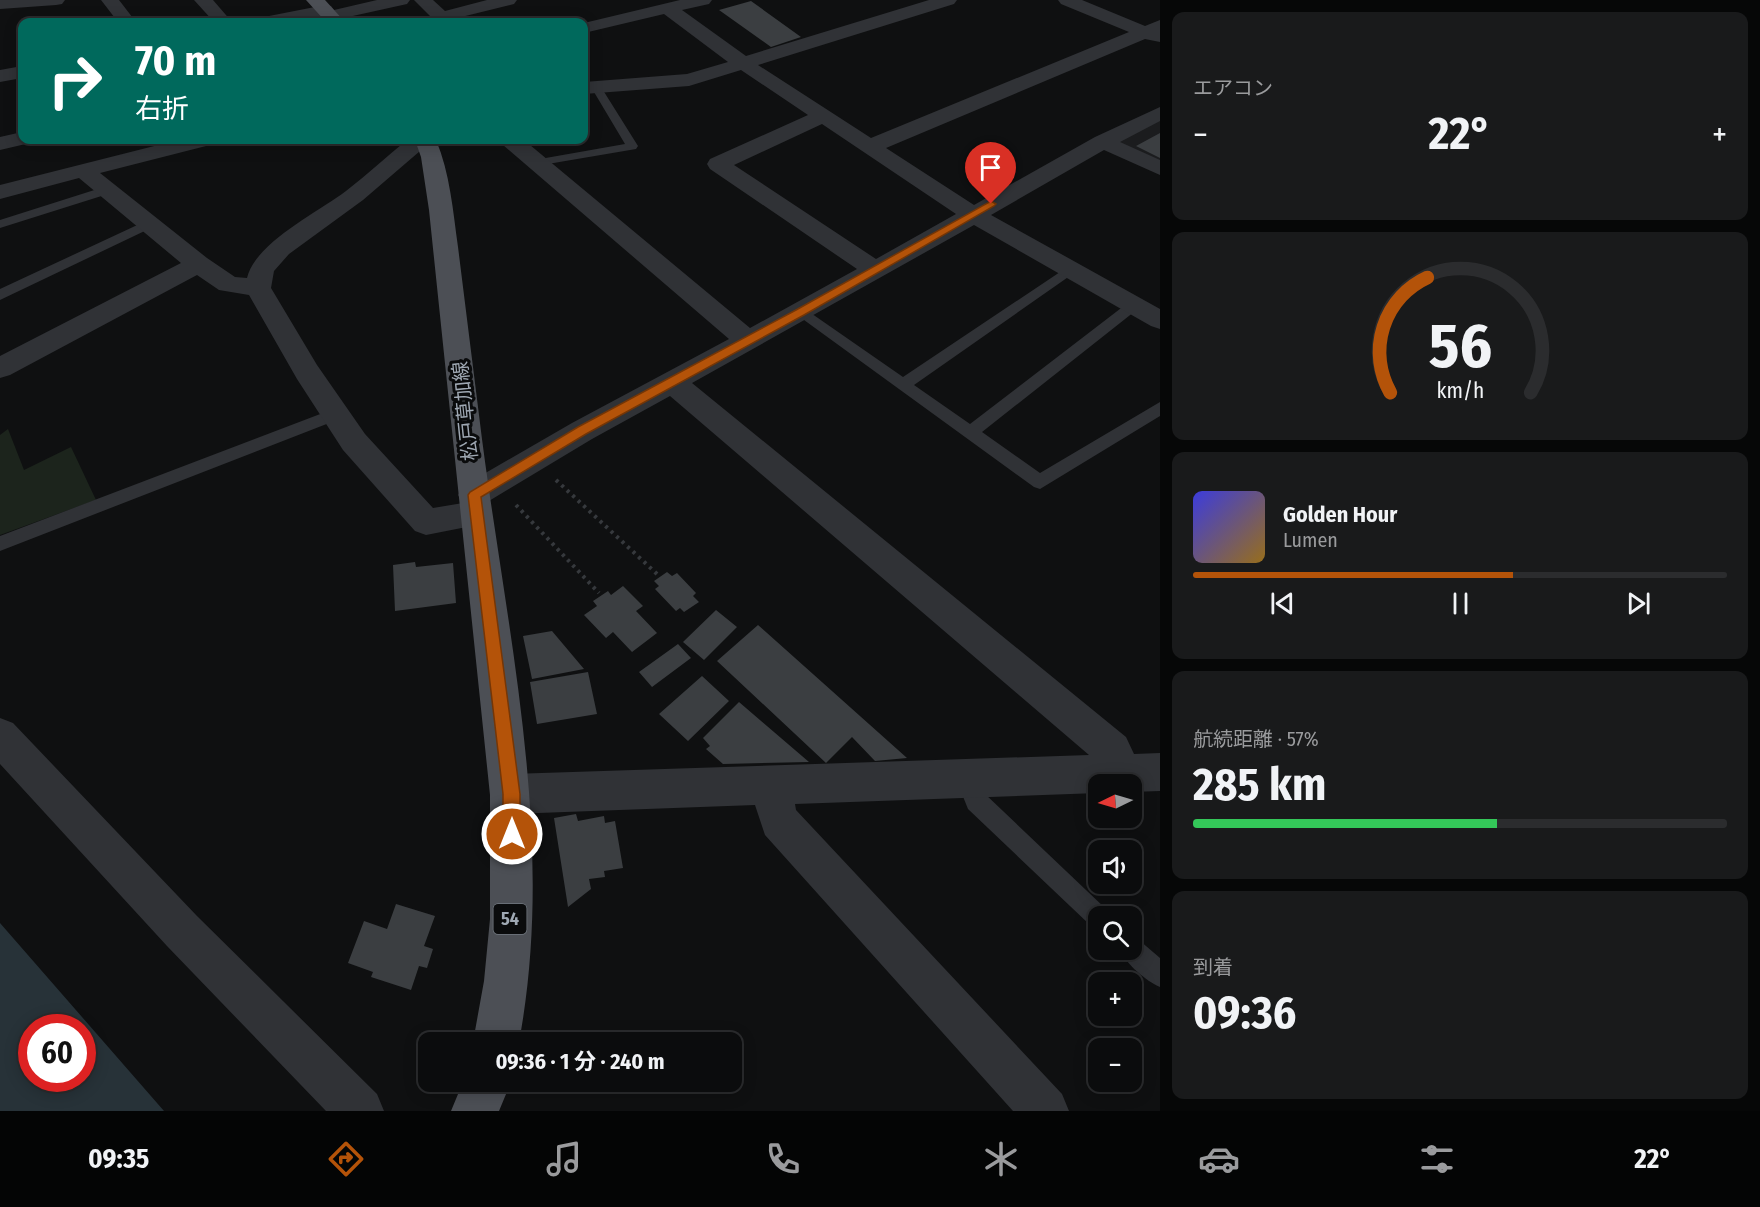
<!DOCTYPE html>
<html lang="ja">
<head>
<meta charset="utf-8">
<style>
	:root { --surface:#0b0c0d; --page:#191a1b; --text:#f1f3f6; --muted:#9a9b9d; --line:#2b2c2e; --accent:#b45309 }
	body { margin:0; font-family:"Fira Sans Condensed","Noto Sans JP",sans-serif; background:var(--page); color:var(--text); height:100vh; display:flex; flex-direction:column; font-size:22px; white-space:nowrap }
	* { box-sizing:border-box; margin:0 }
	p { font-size:20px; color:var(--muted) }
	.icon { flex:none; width:33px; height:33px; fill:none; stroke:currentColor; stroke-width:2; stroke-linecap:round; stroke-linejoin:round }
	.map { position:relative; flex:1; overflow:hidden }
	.sheet { display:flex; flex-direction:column; gap:12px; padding:12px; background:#060707; width:600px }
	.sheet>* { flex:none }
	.guide { position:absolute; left:18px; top:18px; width:570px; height:126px; border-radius:12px; box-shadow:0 3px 15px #0003,0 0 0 2px var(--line); background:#00695c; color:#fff; overflow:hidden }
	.needle { width:39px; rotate:265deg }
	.fabs { position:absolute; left:1088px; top:774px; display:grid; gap:12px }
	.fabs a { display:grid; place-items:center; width:54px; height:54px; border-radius:12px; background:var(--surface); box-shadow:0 3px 15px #0003,0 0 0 2px var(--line); font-size:30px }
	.speed { position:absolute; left:18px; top:1014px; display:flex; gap:12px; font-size:30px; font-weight:700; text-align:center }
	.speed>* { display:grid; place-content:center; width:78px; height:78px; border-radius:50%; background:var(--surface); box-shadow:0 3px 15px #0003,0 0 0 2px var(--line); line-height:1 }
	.speed .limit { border:9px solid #d22; background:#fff; color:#111 }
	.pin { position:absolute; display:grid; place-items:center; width:51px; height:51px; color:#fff; margin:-62px -26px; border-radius:50% 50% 50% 0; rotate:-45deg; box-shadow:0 0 6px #0007 }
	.pin .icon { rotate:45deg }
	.me { position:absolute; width:66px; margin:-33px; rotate:0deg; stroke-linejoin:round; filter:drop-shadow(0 0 4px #0008) }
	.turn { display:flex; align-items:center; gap:21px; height:126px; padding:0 18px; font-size:27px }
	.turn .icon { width:78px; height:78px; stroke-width:2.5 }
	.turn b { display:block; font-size:42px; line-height:51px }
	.big { font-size:45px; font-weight:700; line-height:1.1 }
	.sheet .tile { flex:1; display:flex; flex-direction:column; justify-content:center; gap:9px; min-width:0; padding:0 21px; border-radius:12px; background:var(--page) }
	.sheet .dial { align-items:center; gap:0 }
	.dial svg { height:156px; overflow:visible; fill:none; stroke:var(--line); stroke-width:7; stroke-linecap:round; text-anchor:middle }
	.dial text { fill:var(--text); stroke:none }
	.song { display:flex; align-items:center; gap:18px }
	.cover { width:72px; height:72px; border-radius:9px; background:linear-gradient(135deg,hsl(240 70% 55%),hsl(40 70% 35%)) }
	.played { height:6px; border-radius:3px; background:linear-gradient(90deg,var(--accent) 60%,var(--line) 60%) }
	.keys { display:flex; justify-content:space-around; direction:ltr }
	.heat { display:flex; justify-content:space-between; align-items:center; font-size:33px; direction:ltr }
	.charge { height:9px; border-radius:4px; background:linear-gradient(90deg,#34c759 57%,var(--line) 0) }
	.trip { position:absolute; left:418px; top:1032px; width:324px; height:60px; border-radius:12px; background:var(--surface); box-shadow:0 3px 15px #0003,0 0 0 2px var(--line); font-weight:700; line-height:60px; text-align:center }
	.tabs { display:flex; height:96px; justify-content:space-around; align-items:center; background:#040505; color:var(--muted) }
	.tabs .icon { width:42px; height:42px }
	.tabs .selected { color:var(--accent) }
	.tabs b { font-size:27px; color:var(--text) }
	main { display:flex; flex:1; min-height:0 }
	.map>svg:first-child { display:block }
	.built { fill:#1b1c1e }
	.green { fill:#1c241c }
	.water { fill:#273238; fill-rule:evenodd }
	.building { fill:#3b3e41 }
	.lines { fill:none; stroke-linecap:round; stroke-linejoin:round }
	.path { stroke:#36393d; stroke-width:4; stroke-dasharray:3 4.5; stroke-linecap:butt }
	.service { fill:#303236; fill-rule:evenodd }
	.minor { fill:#303236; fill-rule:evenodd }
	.primary { fill:#4c4f55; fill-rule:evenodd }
	.route { fill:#b45309; stroke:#753606; stroke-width:1.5 }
	.labels { text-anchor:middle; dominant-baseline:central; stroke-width:6; stroke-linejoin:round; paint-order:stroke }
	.shield { fill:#0a0b0c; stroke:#727981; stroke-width:1.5 }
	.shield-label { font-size:18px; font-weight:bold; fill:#9fa8b3 }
	.street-label { font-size:20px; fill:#9fa8b3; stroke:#0a0b0c }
</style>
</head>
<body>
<main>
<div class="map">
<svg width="1160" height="1111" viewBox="0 0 1160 1111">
	<rect width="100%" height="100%" fill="#0f1011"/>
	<path class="built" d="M1160 118V162L1113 141Z"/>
	<path class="green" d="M8 429 24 470 71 447 96 500 0 535V435Z"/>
	<path class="water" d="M0 923 164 1111H0ZM32 1028H82V1078H32Z"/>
	<path class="building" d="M751 1 801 37 771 47 719 10Z
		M1160 133V158L1136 146Z
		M415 562 416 567 453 563 456 603 395 611 393 565Z
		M667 572 672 576 677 573 696 593 693 596 699 602 684 612 680 608 676 611 655 589 659 586 654 581Z
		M623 586 643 606 636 611 657 633 632 652 613 632 606 638 584 615 597 606 593 601 608 591 611 595Z
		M716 610 737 627 704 660 683 642Z
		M758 625 907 758 875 761 852 737 826 763 717 661Z
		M552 631 584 669 532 679 523 636Z
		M678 644 691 658 652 687 639 672Z
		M588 672 597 714 537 724 530 682Z
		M702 676 729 701 688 741 659 714Z
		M739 702 809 762 723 764 706 749 710 746 703 738Z
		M576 814 578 821 604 816 605 823 615 821 623 868 604 871 605 877 589 879 591 889 568 907 554 818Z
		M396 904 435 916 424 946 433 949 427 968 419 966 411 990 371 977 373 972 348 963 364 921 387 929Z"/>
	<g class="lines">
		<path class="path" d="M556 480 657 574
			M516 505 599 593"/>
		<path class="service" d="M596 84 601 87 638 146 636 149 536 166 534 163 540 159 625 144 591 87Z
			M107 186 113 190 111 193 0 228V220Z
			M148 220 155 224 153 227 0 300V289Z
			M1069 266 1076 270 1074 273 914 385 970 424 1129 302H1139L1141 305 1139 308 982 432 1040 473 1160 402V416L1040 489 1034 487 793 312 795 309H805L903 377Z
			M336 408 342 410 344 414 342 418 0 551V536Z
			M967 768 975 772 984 793 1106 909 1110 916H1098V929L1090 925 968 809 956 779 959 772Z
			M1131 936 1139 940 1160 958V987C1146 981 1126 964 1120 950H1131Z"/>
		<path class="minor" d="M0 0H65L62 4 56 5 0 9Z
			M101 0H119L136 22H118Z
			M194 0H213L232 22H214Z
			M377 0H410L407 4 330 21 324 20 321 16 289 22H255L258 18 264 17 325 5 331 6 334 10Z
			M414 0H433L445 11 487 0H517L514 4 441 22 435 21Z
			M680 0H712L709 4 682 10 746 56 929 0H957L954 4 758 65 871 138 1129 32 1061 4 1058 0H1082L1145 26 1160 20V42L1145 39 886 148 974 205 1095 137 1160 107V121L1120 142 1160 160V175L1104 150 991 215 1160 309V329L1151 326 974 225 692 383 1126 737 1134 754 1160 753V791L1131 792V784H1098V793L795 804 796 810 1062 1094 1069 1111H1013L765 835 755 805 511 814 497 808 491 794 497 780 511 774 1089 755 670 396 592 439 484 504 492 514 487 523 426 535 415 531 343 450 297 379 249 295 219 290 197 275 10 375 0 378V356L181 263 79 178 0 199V185L178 140H212L210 145 100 173 207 258 235 277 247 278C255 243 318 212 346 191 367 175 387 156 407 140H429L427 145 363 200 289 254 274 271 271 288 317 365 365 434 433 508 463 503 458 495 463 486 572 423 729 339 503 145 501 140H524L750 328 857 269 710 169 707 164 710 159 808 115 741 70 689 86 584 94V82L687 74 728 62 664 14 584 33V23ZM822 124 956 214 876 259 734 165Z
			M22 66V78L0 82V70Z
			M22 132V140H32L30 143 0 150V137Z
			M0 718 13 723 197 916 377 1094 384 1111H326L167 946 0 764Z"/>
		<path class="primary" d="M306 0H325L345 22H326Z
			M415 140H436C450 173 453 211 458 247 465 303 472 359 479 415 504 623 558 834 519 1042H473L484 981 490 919V795L429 210 421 157Z
			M463 1082H511L499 1111H451Z"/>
	</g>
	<path class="route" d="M991 201 996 204 994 206 804 315 586 434 481 497 520 794V834L518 840 512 843 506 840 503 834V794L468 495 470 492 578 427 796 310Z"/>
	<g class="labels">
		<rect class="shield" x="493.5" y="904" width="33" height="30" rx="4.5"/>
		<g class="shield-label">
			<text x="510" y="919">54</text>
		</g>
		<g class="street-label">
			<text transform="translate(465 411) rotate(-96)">松戸草加線</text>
		</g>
	</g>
</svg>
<div class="fabs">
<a><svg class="needle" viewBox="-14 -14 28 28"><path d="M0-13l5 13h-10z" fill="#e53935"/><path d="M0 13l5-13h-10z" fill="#9a9b9d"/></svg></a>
<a><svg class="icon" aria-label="sound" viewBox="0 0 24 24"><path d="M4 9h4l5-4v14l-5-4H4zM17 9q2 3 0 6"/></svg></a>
<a><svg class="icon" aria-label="search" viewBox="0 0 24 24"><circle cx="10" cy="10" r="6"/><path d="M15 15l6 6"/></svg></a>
<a>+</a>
<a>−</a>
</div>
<div class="speed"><div class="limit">60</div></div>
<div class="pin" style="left:991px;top:204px;background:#d93025"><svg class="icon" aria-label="arrive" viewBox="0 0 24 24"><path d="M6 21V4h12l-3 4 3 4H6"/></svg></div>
<svg class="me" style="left:512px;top:834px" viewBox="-20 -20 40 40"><circle r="17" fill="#b45309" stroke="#fff" stroke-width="3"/><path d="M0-11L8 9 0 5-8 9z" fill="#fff"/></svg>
<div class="trip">09:36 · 1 分 · 240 m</div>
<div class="guide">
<div class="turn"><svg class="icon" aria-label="right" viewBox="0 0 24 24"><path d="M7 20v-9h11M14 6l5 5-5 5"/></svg><div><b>70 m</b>右折</div></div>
</div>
</div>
<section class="sheet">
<div class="tile"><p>エアコン</p>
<div class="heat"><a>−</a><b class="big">22°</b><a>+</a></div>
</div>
<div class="tile dial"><svg viewBox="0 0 100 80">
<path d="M14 69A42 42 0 1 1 86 69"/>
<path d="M14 69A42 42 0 0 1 33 10" stroke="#b45309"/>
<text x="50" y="56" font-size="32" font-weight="700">56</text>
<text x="50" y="72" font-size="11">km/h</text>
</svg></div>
<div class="tile">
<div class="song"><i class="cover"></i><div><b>Golden Hour</b><p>Lumen</p></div></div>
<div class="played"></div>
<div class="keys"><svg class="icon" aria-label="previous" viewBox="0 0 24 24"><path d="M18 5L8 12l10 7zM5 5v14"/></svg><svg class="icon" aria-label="pause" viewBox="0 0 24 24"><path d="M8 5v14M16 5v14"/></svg><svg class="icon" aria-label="next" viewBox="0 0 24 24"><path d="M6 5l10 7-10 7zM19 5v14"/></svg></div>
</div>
<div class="tile"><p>航続距離 · 57%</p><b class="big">285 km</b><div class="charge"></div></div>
<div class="tile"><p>到着</p><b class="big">09:36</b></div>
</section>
</main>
<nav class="tabs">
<b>09:35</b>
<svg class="icon selected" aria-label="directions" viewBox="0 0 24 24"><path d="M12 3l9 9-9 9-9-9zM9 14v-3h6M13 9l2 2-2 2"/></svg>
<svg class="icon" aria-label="music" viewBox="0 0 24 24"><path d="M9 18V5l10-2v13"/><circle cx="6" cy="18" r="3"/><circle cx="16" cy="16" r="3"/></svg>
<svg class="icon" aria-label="phone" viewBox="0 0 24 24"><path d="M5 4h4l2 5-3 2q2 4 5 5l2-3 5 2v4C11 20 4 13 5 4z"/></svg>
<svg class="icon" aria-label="climate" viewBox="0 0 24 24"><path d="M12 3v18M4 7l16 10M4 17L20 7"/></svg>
<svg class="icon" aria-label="car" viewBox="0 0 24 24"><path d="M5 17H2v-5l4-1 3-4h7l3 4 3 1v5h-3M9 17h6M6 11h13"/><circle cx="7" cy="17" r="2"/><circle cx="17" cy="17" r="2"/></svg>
<svg class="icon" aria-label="filters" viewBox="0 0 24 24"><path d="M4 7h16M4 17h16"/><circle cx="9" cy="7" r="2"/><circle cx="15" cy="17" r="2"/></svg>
<b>22°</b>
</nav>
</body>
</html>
